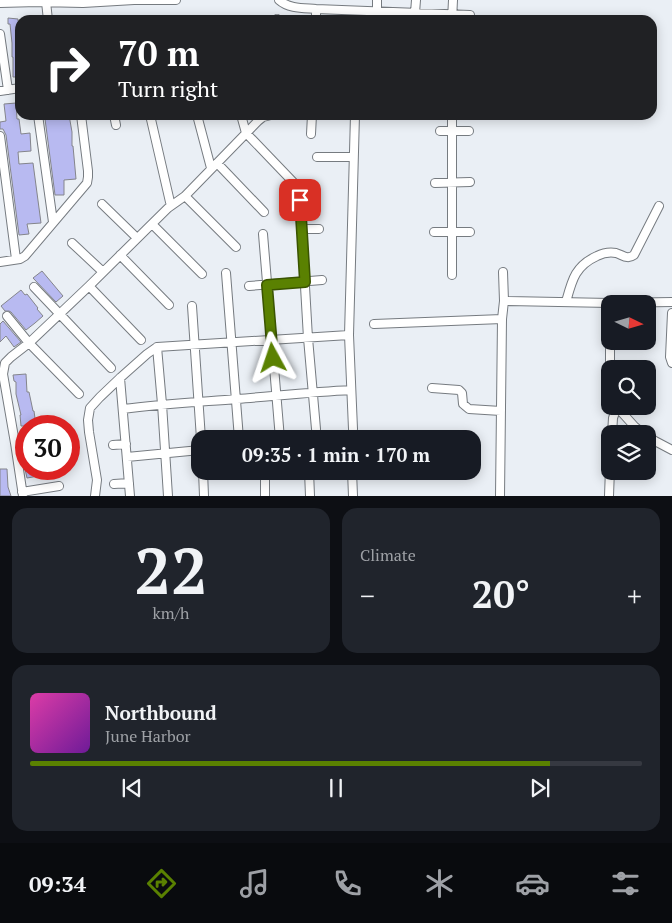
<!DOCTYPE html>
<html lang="en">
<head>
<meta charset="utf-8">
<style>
	:root { --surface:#171b24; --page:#20242c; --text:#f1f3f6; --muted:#9ea1a6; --line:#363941; --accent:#5a8101 }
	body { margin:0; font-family:"PT Serif",serif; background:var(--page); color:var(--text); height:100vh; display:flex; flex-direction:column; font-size:19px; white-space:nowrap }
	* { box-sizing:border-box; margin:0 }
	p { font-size:16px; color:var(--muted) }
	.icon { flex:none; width:28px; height:28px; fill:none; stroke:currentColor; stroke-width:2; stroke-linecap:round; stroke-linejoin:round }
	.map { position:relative; height:496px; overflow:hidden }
	.details { display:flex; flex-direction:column; gap:12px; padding:12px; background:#0d0f14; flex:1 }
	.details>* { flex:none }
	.guide { position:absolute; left:15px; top:15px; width:642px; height:105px; border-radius:15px; box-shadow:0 2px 12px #0003; background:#202124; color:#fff; overflow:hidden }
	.needle { width:32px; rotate:95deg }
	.controls { position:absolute; left:601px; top:295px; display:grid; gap:10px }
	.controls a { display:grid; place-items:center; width:55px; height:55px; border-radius:10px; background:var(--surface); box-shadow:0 2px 12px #0003; font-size:25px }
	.speed { position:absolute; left:15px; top:415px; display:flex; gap:10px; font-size:25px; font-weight:700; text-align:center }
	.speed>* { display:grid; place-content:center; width:65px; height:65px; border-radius:50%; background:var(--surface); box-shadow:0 2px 12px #0003; line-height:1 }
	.speed .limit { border:8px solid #d22; background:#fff; color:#111 }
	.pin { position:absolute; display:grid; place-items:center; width:42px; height:42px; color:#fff; margin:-21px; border-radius:10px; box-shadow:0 2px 8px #0006 }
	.me { position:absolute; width:55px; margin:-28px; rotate:355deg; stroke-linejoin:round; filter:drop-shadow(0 0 4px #0008) }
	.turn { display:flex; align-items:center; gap:18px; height:105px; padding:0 20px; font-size:22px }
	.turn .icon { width:65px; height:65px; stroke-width:2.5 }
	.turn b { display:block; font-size:35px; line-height:42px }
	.big { font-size:38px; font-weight:700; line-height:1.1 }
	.details .tile { flex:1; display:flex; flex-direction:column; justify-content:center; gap:8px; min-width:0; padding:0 18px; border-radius:15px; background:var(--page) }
	.details .dial { align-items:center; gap:0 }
	.dial b { font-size:65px; line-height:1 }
	.song { display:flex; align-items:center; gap:15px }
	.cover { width:60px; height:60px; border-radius:8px; background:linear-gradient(135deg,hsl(320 70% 55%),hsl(280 70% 35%)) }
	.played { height:5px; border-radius:2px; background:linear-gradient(90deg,var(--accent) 85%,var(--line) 85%) }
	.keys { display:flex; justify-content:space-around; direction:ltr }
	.heat { display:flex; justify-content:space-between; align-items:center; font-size:28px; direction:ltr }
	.details .tiles { flex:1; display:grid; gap:12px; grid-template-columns:1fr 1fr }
	.tile:last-child { grid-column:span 2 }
	.trip { position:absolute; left:191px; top:430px; width:290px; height:50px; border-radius:15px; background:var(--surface); box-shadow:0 2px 12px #0003; font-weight:700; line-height:50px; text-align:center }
	.tabs { display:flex; height:80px; justify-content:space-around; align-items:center; background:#090b0e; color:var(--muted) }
	.tabs .icon { width:35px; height:35px }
	.tabs .selected { color:var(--accent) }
	.tabs b { font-size:22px; color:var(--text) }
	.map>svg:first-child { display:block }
	.building { fill:#b8baf1; stroke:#84858b }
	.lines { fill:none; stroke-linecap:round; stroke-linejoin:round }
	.minor-casing { stroke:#767b80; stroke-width:10 }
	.minor { stroke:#fff; stroke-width:8 }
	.route-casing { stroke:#3a5401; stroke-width:12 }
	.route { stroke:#5a8101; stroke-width:9 }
</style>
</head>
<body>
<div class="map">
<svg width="672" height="496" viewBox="0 0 672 496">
	<rect width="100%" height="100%" fill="#eaeff5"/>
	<path class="building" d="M8 18 18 19V21H19L20 77H13V57H12V43L10 24H8Z
		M16 103 17 119H19L21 134 30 133 31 151 18 152 19 164 33 163 41 223 27 224 29 234 19 235 6 135 3 129H0V122L6 121 4 104Z
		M58 115H69L72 132V146H73L76 179 64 180V195H55L45 119 58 117Z
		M42 271 63 296 56 302 33 278Z
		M21 290 25 295 27 294 38 308 37 309 43 316 35 323 26 330 11 312 9 311H5L1 306Z
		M3 321 21 342 14 347 6 336 0 342V324Z
		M26 374 27 392H29L33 411H34L36 426H21L20 415H21L16 394V382L14 381 13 375Z
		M0 469H7L8 487 11 496H0Z
		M25 469H62V472L57 473V475H50V474L27 478Z"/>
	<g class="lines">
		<defs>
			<path id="minor" d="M279 0C289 9 304 8 316 9L470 15
				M46 2 48 20
				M0 3 38 2 83 3 134 0H176
				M377 11V0
				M415 13 416 0
				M276 20 277 19
				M316 20V9
				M452 20 453 0
				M0 34 8 90
				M0 91 20 88
				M38 115 53 222
				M114 115 116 125
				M150 115 170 202 172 204
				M197 115 211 168
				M241 115 246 133 295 184
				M440 131H469
				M311 134 312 115
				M0 136 16 259
				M317 157H353
				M217 163 264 212
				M435 183 470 182
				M185 196 236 247
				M300 200 308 338 316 429
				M102 204 137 238
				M152 224 202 274
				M302 229H319
				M434 232H470
				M263 234 280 439
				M72 243 103 272
				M120 255 169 305
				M0 262 20 259 25 256 87 183 88 177V171L81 115
				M226 273 239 439
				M452 275V115
				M89 286 141 340
				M249 286 322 280
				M34 287 111 368
				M504 301 610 303 672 302
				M566 302C572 280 575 266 597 256 603 253 610 252 616 253 623 255 627 260 634 255L659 206
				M192 306 201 439
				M672 313 670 357 672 363
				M7 316 29 343 79 394
				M374 324 502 319
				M157 347 162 404 168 496
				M120 378 130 496
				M610 381V341
				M432 388 459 390 462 393 463 404 469 409 501 411
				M616 406 635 427 644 434
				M123 409C161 404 199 402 237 399 275 396 313 392 351 390
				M353 429 349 335 355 115
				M612 434 613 418 617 407
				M648 436 655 441 672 450
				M15 443 26 441
				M113 445 126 444
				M127 457 200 450
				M203 471 204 496
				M265 471V496
				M309 471 310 496
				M352 471 353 496
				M114 484 129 483
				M22 492 59 486
				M23 496 15 443 3 374 5 363 11 357 29 343 89 286 168 208 185 196 258 121 263 117 271 115
				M95 496 97 480 89 432 88 420 90 408 100 397 120 378 147 354 157 347 349 335
				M500 496 502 319 504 301 503 272
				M609 496 610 469"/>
		</defs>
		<use href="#minor" class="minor-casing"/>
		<use href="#minor" class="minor"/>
	</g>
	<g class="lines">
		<defs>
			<path id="route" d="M273 358 267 285 305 282 300 200"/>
		</defs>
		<use href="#route" class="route-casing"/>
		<use href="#route" class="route"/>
	</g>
</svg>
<div class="controls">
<a><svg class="needle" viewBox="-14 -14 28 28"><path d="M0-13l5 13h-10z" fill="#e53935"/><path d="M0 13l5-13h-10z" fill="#9ea1a6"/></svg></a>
<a><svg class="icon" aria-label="search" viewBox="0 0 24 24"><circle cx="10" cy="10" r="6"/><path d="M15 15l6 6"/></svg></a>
<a><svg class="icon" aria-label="layers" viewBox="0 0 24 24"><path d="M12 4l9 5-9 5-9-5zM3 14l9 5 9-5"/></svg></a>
</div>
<div class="speed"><div class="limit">30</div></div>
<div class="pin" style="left:300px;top:200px;background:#d93025"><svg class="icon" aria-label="arrive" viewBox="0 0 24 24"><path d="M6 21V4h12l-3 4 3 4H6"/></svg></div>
<svg class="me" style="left:273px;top:358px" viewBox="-20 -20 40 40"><path d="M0-17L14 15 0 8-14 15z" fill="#5a8101" stroke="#fff" stroke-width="4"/></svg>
<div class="trip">09:35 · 1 min · 170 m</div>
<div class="guide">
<div class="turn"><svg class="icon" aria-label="right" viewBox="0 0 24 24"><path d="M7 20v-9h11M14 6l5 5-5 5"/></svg><div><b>70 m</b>Turn right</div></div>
</div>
</div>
<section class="details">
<div class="tiles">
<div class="tile dial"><b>22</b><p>km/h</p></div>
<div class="tile"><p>Climate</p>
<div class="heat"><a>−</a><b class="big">20°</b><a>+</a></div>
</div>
<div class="tile">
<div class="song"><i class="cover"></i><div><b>Northbound</b><p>June Harbor</p></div></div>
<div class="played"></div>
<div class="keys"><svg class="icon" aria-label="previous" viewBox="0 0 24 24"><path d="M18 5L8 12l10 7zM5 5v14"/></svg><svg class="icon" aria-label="pause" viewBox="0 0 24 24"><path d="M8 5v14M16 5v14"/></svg><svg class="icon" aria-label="next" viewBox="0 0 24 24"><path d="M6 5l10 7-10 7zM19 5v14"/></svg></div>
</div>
</div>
</section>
<nav class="tabs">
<b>09:34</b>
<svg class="icon selected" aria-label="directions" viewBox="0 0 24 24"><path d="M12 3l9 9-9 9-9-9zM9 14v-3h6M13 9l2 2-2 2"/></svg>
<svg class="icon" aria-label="music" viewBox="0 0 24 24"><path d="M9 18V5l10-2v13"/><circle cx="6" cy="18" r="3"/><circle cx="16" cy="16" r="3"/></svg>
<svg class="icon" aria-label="phone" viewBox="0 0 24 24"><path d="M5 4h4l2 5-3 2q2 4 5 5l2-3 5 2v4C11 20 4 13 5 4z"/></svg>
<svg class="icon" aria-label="climate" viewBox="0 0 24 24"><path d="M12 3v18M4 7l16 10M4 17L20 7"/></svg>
<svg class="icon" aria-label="car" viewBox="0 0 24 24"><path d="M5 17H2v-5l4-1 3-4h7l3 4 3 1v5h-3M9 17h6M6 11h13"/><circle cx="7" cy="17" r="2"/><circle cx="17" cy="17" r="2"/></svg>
<svg class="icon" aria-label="filters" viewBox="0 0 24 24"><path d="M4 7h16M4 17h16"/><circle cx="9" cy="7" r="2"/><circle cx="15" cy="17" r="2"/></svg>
</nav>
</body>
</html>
